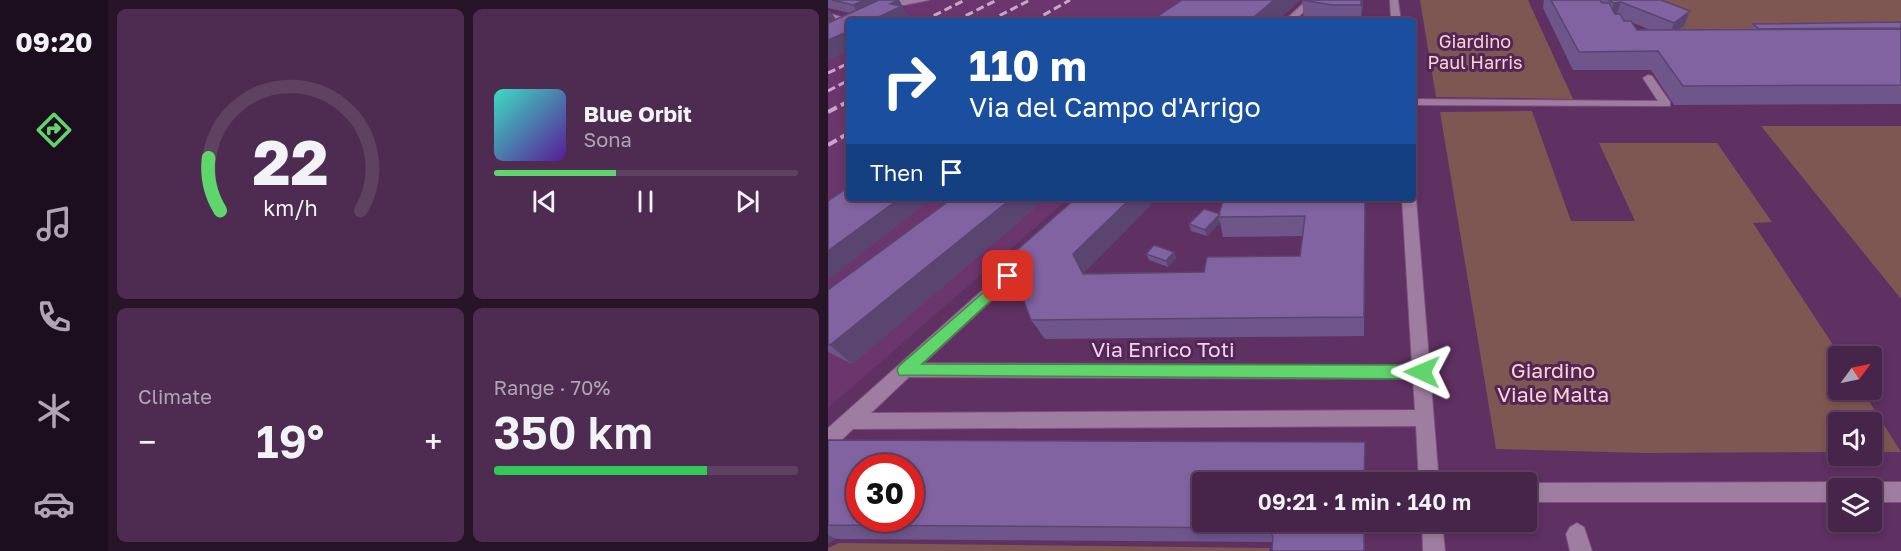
<!DOCTYPE html>
<html lang="en">
<head>
<meta charset="utf-8">
<style>
	:root { --surface:#47244a; --page:#4e2c51; --text:#f1f3f6; --muted:#b0a4b5; --line:#5f4162; --accent:#5fd56b }
	body { margin:0; font-family:"Golos Text",sans-serif; background:var(--page); color:var(--text); height:100vh; display:flex; flex-direction:column; font-size:22px; white-space:nowrap }
	* { box-sizing:border-box; margin:0 }
	p { font-size:20px; color:var(--muted) }
	.icon { flex:none; width:33px; height:33px; fill:none; stroke:currentColor; stroke-width:2; stroke-linecap:round; stroke-linejoin:round }
	.map { position:relative; flex:1; overflow:hidden }
	.panel { display:flex; flex-direction:column; gap:9px; padding:9px; background:#271429; width:720px }
	.panel>* { flex:none }
	.guide { position:absolute; left:18px; top:18px; width:570px; height:183px; border-radius:6px; box-shadow:0 3px 9px #0003,0 0 0 2px var(--line); background:#1a4fa0; color:#fff; overflow:hidden }
	.needle { width:39px; rotate:57deg }
	.fabs { position:absolute; left:1000px; top:346px; display:grid; gap:12px }
	.fabs a { display:grid; place-items:center; width:54px; height:54px; border-radius:6px; background:var(--surface); box-shadow:0 3px 9px #0003,0 0 0 2px var(--line); font-size:30px }
	.speed { position:absolute; left:18px; top:454px; display:flex; gap:12px; font-size:30px; font-weight:700; text-align:center }
	.speed>* { display:grid; place-content:center; width:78px; height:78px; border-radius:50%; background:var(--surface); box-shadow:0 3px 9px #0003,0 0 0 2px var(--line); line-height:1 }
	.speed .limit { border:9px solid #d22; background:#fff; color:#111 }
	.pin { position:absolute; display:grid; place-items:center; width:51px; height:51px; color:#fff; margin:-26px; border-radius:12px; box-shadow:0 3px 9px #0006 }
	.me { position:absolute; width:66px; margin:-33px; rotate:271deg; stroke-linejoin:round; filter:drop-shadow(0 0 4px #0008) }
	.turn { display:flex; align-items:center; gap:21px; height:126px; padding:0 24px; font-size:27px }
	.turn .icon { width:78px; height:78px; stroke-width:2.5 }
	.turn b { display:block; font-size:42px; line-height:51px }
	.then { display:flex; align-items:center; height:57px; padding:0 24px; background:#0003; gap:12px; font-size:22px }
	.big { font-size:45px; font-weight:600; line-height:1.1 }
	.panel .tile { flex:1; display:flex; flex-direction:column; justify-content:center; gap:9px; min-width:0; padding:0 21px; border-radius:9px; background:var(--page) }
	.panel .dial { align-items:center; gap:0 }
	.dial svg { height:156px; overflow:visible; fill:none; stroke:var(--line); stroke-width:7; stroke-linecap:round; text-anchor:middle }
	.dial text { fill:var(--text); stroke:none }
	.song { display:flex; align-items:center; gap:18px }
	.cover { width:72px; height:72px; border-radius:9px; background:linear-gradient(135deg,hsl(170 70% 55%),hsl(270 70% 35%)) }
	.played { height:6px; border-radius:3px; background:linear-gradient(90deg,var(--accent) 40%,var(--line) 40%) }
	.keys { display:flex; justify-content:space-around; direction:ltr }
	.heat { display:flex; justify-content:space-between; align-items:center; font-size:33px; direction:ltr }
	.charge { height:9px; border-radius:4px; background:linear-gradient(90deg,#34c759 70%,var(--line) 0) }
	.panel .tiles { flex:1; display:grid; gap:9px; grid-template-columns:repeat(2,1fr) }
	.trip { position:absolute; left:364px; top:472px; width:345px; height:60px; border-radius:6px; background:var(--surface); box-shadow:0 3px 9px #0003,0 0 0 2px var(--line); font-weight:600; line-height:60px; text-align:center }
	main { display:flex; flex:1; min-height:0 }
	.menu { display:flex; flex-direction:column; width:108px; justify-content:space-around; align-items:center; background:#1c0e1e; color:var(--muted) }
	.menu .icon { width:42px; height:42px }
	.menu .current { color:var(--accent) }
	.menu b { font-size:27px; color:var(--text) }
	.map>svg:first-child { display:block }
	.built { fill:#6b366e }
	.green { fill:#7e5652 }
	.lines { fill:none; stroke-linecap:round; stroke-linejoin:round }
	.minor-casing { stroke:#7c507e; stroke-width:2 }
	.minor { fill:#9f7da0; fill-rule:evenodd }
	.rail-far1 { stroke:#c7a6c8; stroke-width:3; stroke-dasharray:8 4; stroke-linecap:butt }
	.rail { stroke:#c7a6c8; stroke-width:4; stroke-dasharray:10 4.5; stroke-linecap:butt }
	.wall { fill:#6e558a; fill-rule:evenodd }
	.shaded-wall { fill:#5a4570 }
	.building { fill:#8063a0; stroke:#5a4570; stroke-width:1.5; fill-rule:evenodd }
	.route { fill:#5fd56b; stroke:#3e8a46; stroke-width:1.5 }
	.labels { text-anchor:middle; dominant-baseline:central; stroke-width:6; stroke-linejoin:round; paint-order:stroke }
	.far-park-label { font-size:18px; fill:#fdd4d0; stroke:#542656 }
	.street-label { font-size:21px; fill:#eed2ee; stroke:#542656 }
	.park-label { font-size:21px; fill:#fdd4d0; stroke:#542656 }
</style>
</head>
<body>
<main>
<nav class="menu">
<b>09:20</b>
<svg class="icon current" aria-label="directions" viewBox="0 0 24 24"><path d="M12 3l9 9-9 9-9-9zM9 14v-3h6M13 9l2 2-2 2"/></svg>
<svg class="icon" aria-label="music" viewBox="0 0 24 24"><path d="M9 18V5l10-2v13"/><circle cx="6" cy="18" r="3"/><circle cx="16" cy="16" r="3"/></svg>
<svg class="icon" aria-label="phone" viewBox="0 0 24 24"><path d="M5 4h4l2 5-3 2q2 4 5 5l2-3 5 2v4C11 20 4 13 5 4z"/></svg>
<svg class="icon" aria-label="climate" viewBox="0 0 24 24"><path d="M12 3v18M4 7l16 10M4 17L20 7"/></svg>
<svg class="icon" aria-label="car" viewBox="0 0 24 24"><path d="M5 17H2v-5l4-1 3-4h7l3 4 3 1v5h-3M9 17h6M6 11h13"/><circle cx="7" cy="17" r="2"/><circle cx="17" cy="17" r="2"/></svg>
</nav>
<section class="panel">
<div class="tiles">
<div class="tile dial"><svg viewBox="0 0 100 80">
<path d="M14 69A42 42 0 1 1 86 69"/>
<path d="M14 69A42 42 0 0 1 8 42" stroke="#5fd56b"/>
<text x="50" y="56" font-size="32" font-weight="700">22</text>
<text x="50" y="72" font-size="11">km/h</text>
</svg></div>
<div class="tile">
<div class="song"><i class="cover"></i><div><b>Blue Orbit</b><p>Sona</p></div></div>
<div class="played"></div>
<div class="keys"><svg class="icon" aria-label="previous" viewBox="0 0 24 24"><path d="M18 5L8 12l10 7zM5 5v14"/></svg><svg class="icon" aria-label="pause" viewBox="0 0 24 24"><path d="M8 5v14M16 5v14"/></svg><svg class="icon" aria-label="next" viewBox="0 0 24 24"><path d="M6 5l10 7-10 7zM19 5v14"/></svg></div>
</div>
<div class="tile"><p>Climate</p>
<div class="heat"><a>−</a><b class="big">19°</b><a>+</a></div>
</div>
<div class="tile"><p>Range · 70%</p><b class="big">350 km</b><div class="charge"></div></div>
</div>
</section>
<div class="map">
<svg width="1073" height="551" viewBox="0 0 1073 551">
	<rect width="100%" height="100%" fill="#5f3062"/>
	<path class="built" d="M92 0H468L444 21H46Z
		M21 32V198H241L0 408V42Z"/>
	<path class="green" d="M592 0H700L745 99 608 97Z
		M767 0H1073V43L840 37 788 16Z
		M704 111 743 221H807L771 143H889L944 222 925 223 1013 357 1011 390H1034L1073 452H1044V423H1011V452L817 453 668 449 612 112Z
		M933 126H1073V299Z
		M11 543 442 548 441 551H0V548Z"/>
	<g class="lines">
		<defs>
			<path id="minor" d="M72 0H101L72 6 40 21H28Z
				M479 0H488L466 21H456Z
				M562 0H570L573 21H563Z
				M0 13 24 20 25 21H21V25L0 19Z
				M820 75 824 76 842 102V106L585 105V99L830 101 815 78Z
				M585 195 588 198 611 483H591L588 426 25 429 7 446 0 449V428L195 254H205L207 258 205 262 96 363 584 365 574 198H585ZM81 377 585 379 587 410 43 413Z
				M1011 482 1018 485 1020 489H1011V502H699V483H697Z
				M1044 482H1073V502H1044V489H1035L1037 485Z
				M594 522H614L617 551H595Z
				M749 523 756 527 764 551H742L738 534 742 527Z"/>
		</defs>
		<use href="#minor" class="minor-casing"/>
		<use href="#minor" class="minor"/>
		<path class="rail-far1" d="M95 21 137 0
			M127 21 169 0
			M161 21 202 0
			M205 21 242 0
			M0 73 21 63
			M0 91 21 80"/>
		<path class="rail" d="M0 112 21 101
			M0 145 21 133"/>
	</g>
	<path class="wall" d="M0 0H71L82 20 21 21 8 19 22 13 0 8Z
		M474 0 535 4 533 21H476Z
		M716 0H833L862 11 856 26 851 29H923L925 24 1073 22V104L846 105 823 70H745L715 8ZM804 22 821 29 809 30Z
		M103 198H218L24 364 0 352V290L118 203Z
		M537 198 536 336 217 339 203 320 256 273 376 272 472 256 475 236 395 237 392 222 379 236 363 231 361 224 391 214Z
		M346 252 348 258 340 267 321 260 318 254Z
		M0 440 536 522 445 542 8 539 0 543Z"/>
	<path class="shaded-wall" d="M37 0H57L32 16 25 5Z
		M71 0 82 20 42 21 62 4Z
		M446 0H473L449 21H421Z
		M533 0H535V4L533 21Z
		M793 2 788 16 781 18 786 3Z
		M0 11H2L12 25 0 30Z
		M862 11 856 26 840 37 846 23Z
		M21 31V51L0 60V40Z
		M72 198H97L100 202 0 280V251Z
		M117 198H129L121 204Z
		M184 198H218L24 364 2 345Z
		M303 198H330L256 273 266 293 245 254Z
		M392 214 390 217 392 222 379 236 377 230Z
		M346 252 348 258 340 267 338 261Z
		M0 535 8 539 0 543Z"/>
	<path class="building" d="M4 0H37L25 5Z
		M51 0H70L62 4 74 6 42 21H21V31L0 40V23Z
		M354 0H446L421 21H323Z
		M474 0H533V5H504Z
		M723 0H772L774 3H781L787 14H792L796 21H803L809 30 1073 29V85L855 86 830 51 751 52Z
		M780 0H833L862 11 846 23 793 2 786 3Z
		M1073 22V28L931 29 925 24Z
		M21 187V198H72L0 251V201Z
		M125 198H184L2 345 0 344V290Z
		M248 198H303L245 254 255 274 376 272 379 257 472 256 477 216 390 217 396 198H537L536 317 203 320 180 258Z
		M376 209 392 214 377 230 361 224Z
		M326 245 346 252 338 261 318 254Z
		M0 440 537 442 536 483H375V522H536V551H444L445 537 441 528 0 525ZM32 468H82V519H32Z"/>
	<path class="route" d="M180 271 185 273V280L94 364 594 365 599 367 601 372 599 377 594 379 71 375 69 370 71 366Z"/>
	<g class="labels">
		<g class="far-park-label">
			<text x="647" y="41">Giardino<tspan x="647" dy="21">Paul Harris</tspan></text>
		</g>
		<g class="street-label">
			<text x="335" y="349">Via Enrico Toti</text>
		</g>
		<g class="park-label">
			<text x="725" y="370">Giardino<tspan x="725" dy="24">Viale Malta</tspan></text>
		</g>
	</g>
</svg>
<div class="fabs">
<a><svg class="needle" viewBox="-14 -14 28 28"><path d="M0-13l5 13h-10z" fill="#e53935"/><path d="M0 13l5-13h-10z" fill="#b0a4b5"/></svg></a>
<a><svg class="icon" aria-label="sound" viewBox="0 0 24 24"><path d="M4 9h4l5-4v14l-5-4H4zM17 9q2 3 0 6"/></svg></a>
<a><svg class="icon" aria-label="layers" viewBox="0 0 24 24"><path d="M12 4l9 5-9 5-9-5zM3 14l9 5 9-5"/></svg></a>
</div>
<div class="speed"><div class="limit">30</div></div>
<div class="pin" style="left:180px;top:276px;background:#d93025"><svg class="icon" aria-label="arrive" viewBox="0 0 24 24"><path d="M6 21V4h12l-3 4 3 4H6"/></svg></div>
<svg class="me" style="left:594px;top:372px" viewBox="-20 -20 40 40"><path d="M0-17L14 15 0 8-14 15z" fill="#5fd56b" stroke="#fff" stroke-width="4"/></svg>
<div class="trip">09:21 · 1 min · 140 m</div>
<div class="guide">
<div class="turn"><svg class="icon" aria-label="right" viewBox="0 0 24 24"><path d="M7 20v-9h11M14 6l5 5-5 5"/></svg><div><b>110 m</b>Via del Campo d'Arrigo</div></div>
<div class="then">Then<svg class="icon" aria-label="arrive" viewBox="0 0 24 24"><path d="M6 21V4h12l-3 4 3 4H6"/></svg></div>
</div>
</div>
</main>
</body>
</html>
